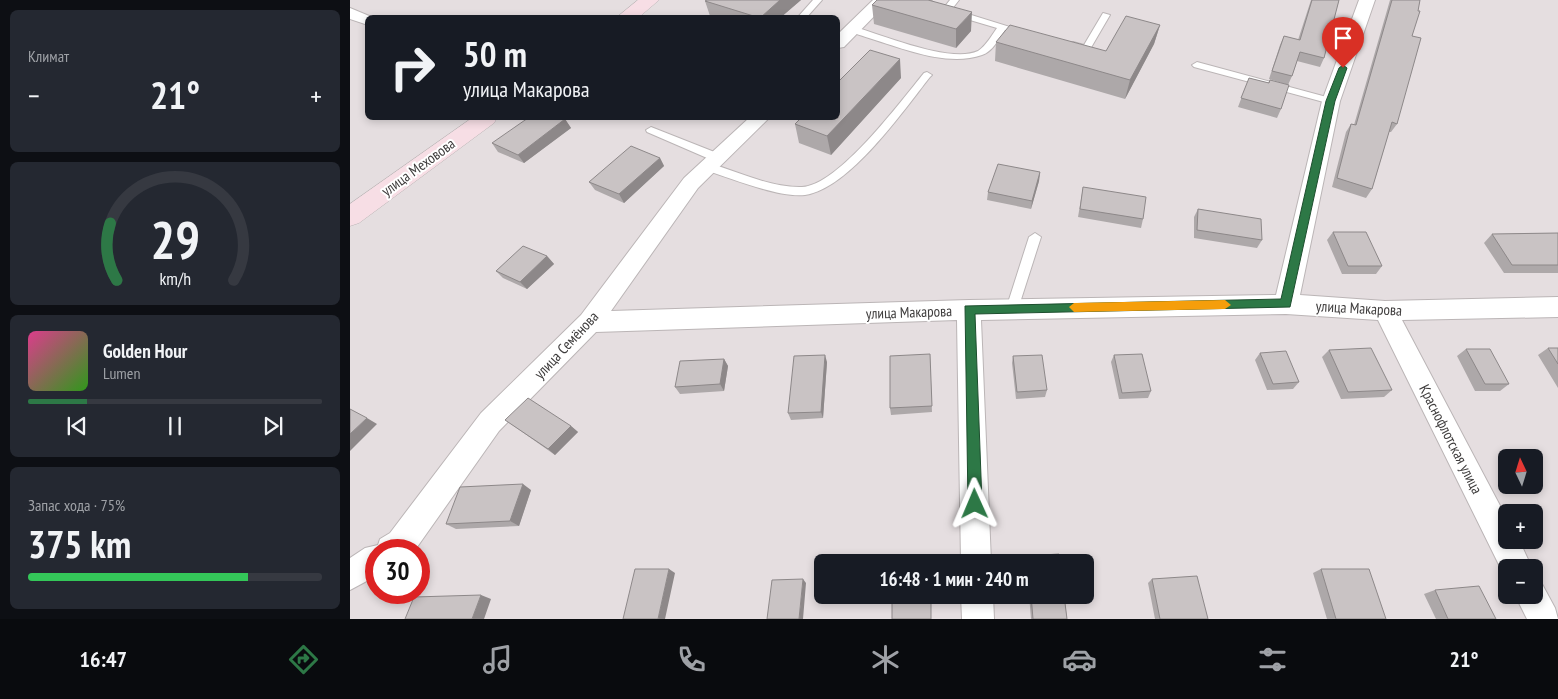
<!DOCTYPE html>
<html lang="ru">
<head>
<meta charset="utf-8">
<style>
	:root { --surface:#171b24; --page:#242831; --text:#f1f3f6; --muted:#9ea1a6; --line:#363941; --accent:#2d7846 }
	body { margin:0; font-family:"PT Sans Narrow",sans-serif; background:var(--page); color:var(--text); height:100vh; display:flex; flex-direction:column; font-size:19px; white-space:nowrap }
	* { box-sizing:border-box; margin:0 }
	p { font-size:16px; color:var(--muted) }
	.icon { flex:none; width:28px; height:28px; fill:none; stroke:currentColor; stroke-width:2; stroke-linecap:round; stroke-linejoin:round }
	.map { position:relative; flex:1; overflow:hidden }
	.drawer { display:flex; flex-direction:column; gap:10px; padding:10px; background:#0d0f14; width:350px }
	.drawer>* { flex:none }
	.top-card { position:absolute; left:15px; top:15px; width:475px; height:105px; border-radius:8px; box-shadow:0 2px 8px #0003; background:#171b24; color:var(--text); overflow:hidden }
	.needle { width:32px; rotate:356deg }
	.fabs { position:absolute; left:1148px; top:449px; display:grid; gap:10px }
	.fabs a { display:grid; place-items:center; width:45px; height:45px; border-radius:8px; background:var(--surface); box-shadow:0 2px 8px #0003; font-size:25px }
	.speed { position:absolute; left:15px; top:539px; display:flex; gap:10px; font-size:25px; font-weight:700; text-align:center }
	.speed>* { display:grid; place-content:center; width:65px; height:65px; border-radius:50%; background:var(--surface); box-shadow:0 2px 8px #0003; line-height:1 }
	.speed .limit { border:8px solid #d22; background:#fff; color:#111 }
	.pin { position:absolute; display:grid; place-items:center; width:42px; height:42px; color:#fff; margin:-51px -21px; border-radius:50% 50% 50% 0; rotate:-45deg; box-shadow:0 0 5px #0007 }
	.pin .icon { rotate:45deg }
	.me { position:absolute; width:55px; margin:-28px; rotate:359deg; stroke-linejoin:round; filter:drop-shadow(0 0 4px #0008) }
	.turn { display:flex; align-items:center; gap:18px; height:105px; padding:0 15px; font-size:22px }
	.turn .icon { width:65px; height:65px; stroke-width:2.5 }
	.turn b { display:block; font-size:35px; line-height:42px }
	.big { font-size:38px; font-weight:700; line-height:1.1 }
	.drawer .widget { flex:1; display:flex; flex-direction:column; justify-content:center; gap:8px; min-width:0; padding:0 18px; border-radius:8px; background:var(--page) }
	.drawer .dial { align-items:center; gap:0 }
	.dial svg { height:130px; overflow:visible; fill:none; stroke:var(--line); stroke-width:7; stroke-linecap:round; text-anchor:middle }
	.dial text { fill:var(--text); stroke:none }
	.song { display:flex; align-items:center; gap:15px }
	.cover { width:60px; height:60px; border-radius:8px; background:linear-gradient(135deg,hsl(330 70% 55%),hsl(110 70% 35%)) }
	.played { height:5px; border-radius:2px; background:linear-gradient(90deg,var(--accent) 20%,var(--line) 20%) }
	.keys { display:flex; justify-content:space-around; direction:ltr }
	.heat { display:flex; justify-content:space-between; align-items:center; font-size:28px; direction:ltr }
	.charge { height:8px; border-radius:4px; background:linear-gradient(90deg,#34c759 75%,var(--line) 0) }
	.trip { position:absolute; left:464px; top:554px; width:280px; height:50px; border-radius:8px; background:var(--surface); box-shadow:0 2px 8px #0003; font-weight:700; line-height:50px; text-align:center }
	.dock { display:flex; height:80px; justify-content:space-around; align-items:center; background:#090b0e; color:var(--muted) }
	.dock .icon { width:35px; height:35px }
	.dock .active { color:var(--accent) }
	.dock b { font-size:22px; color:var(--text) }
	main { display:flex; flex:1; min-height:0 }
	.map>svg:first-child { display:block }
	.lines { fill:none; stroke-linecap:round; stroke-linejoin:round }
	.lane-casing { stroke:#bbb5b6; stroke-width:2 }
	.street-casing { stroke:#bbb5b6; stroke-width:2 }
	.secondary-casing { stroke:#bbb5b6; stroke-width:1 }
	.lane { fill:#fff; fill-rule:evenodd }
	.street { fill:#fff; fill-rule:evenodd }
	.secondary { fill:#f7dee5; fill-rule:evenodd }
	.wall { fill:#ada8a9 }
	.shaded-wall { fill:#8d8889 }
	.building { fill:#c9c3c4; stroke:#8d8889 }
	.route { fill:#2d7846; stroke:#1d4e2e }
	.slow { fill:#f59e0b }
	.labels { text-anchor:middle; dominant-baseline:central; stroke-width:4; stroke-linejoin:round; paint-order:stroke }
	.street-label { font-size:15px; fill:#3e3c3c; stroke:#fff }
</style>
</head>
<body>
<main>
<section class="drawer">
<div class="widget"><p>Климат</p>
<div class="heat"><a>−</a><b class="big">21°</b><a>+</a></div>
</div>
<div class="widget dial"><svg viewBox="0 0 100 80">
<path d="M14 69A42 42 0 1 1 86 69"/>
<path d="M14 69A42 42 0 0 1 10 34" stroke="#2d7846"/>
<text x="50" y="56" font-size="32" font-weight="700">29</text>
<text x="50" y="72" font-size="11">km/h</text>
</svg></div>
<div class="widget">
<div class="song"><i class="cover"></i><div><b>Golden Hour</b><p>Lumen</p></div></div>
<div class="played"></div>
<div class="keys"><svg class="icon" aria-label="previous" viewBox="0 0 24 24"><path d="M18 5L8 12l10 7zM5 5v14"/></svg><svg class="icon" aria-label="pause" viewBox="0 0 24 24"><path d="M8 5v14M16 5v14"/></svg><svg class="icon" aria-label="next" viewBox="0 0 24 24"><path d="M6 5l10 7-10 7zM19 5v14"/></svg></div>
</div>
<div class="widget"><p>Запас хода · 75%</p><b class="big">375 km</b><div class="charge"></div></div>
</section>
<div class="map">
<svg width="1208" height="619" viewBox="0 0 1208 619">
	<rect width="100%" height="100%" fill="#e5dee0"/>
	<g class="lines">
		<defs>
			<path id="lane" d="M463 0H472L456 18H447Z
				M600 0H609L602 9 676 32 672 35 655 30C649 39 642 52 632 55 598 67 554 49 522 39 514 36 503 34 497 29L501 26C531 34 600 64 628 51 636 46 642 35 647 28L593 12 592 10Z
				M753 13 760 15 739 51 720 47 719 45 723 42 734 45Z
				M847 62 984 99 986 101 981 104 844 67 842 65Z
				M577 72 582 75 580 77C553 111 499 189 455 195 428 198 381 178 355 170L354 167 359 163C389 172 421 188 452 187 488 186 551 101 574 73Z
				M301 127 372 155 373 158 372 161H364L297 132 296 130Z
				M685 233 691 237 668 309 666 313H658L656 309 679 237Z"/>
			<path id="street" d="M523 0H540L494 47 488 48V34Z
				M1009 0H1025L990 101 950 295 1035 301 1208 297V317L1052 320 1156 517V540H1169L1182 568H1156V579L1028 320 936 314 631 320 641 562H611L607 320 246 332 149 431 65 550H26V576L0 590V558L15 548 28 545 30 539 40 533 131 413 231 315 334 178 399 118H419L348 188 261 311 619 300 926 295 972 101Z
				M0 8 24 18H18V25L0 19Z
				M1184 581 1192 584 1205 608 1208 619H1177L1165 595H1184Z
				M611 595H643L644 619H612Z"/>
			<path id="secondary" d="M288 0H309L288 18H266Z
				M122 118H147L144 123 9 223 0 226V204Z"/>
		</defs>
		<use href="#lane" class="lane-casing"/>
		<use href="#street" class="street-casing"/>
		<use href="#secondary" class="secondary-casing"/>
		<use href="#lane" class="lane"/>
		<use href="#street" class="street"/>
		<use href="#secondary" class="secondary"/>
	</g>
	<path class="wall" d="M357 0H451L430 18H365L360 16 355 1Z
		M583 0 582 1 621 31 606 48 524 24 522 5Z
		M961 0H989L974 58 970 67 947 61 942 76 938 85 919 79 930 45 934 36 948 40Z
		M1040 0H1070L1062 36 1047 124 1041 132H1039L1022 189 1016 198 982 187 996 132 1001 124 1004 125Z
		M810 25 804 44 775 99 645 61 646 42 756 51Z
		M551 78 481 155 449 143 445 124Z
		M899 78 918 83 920 80 931 109 927 118 888 107Z
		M215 119 221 128 174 163 148 152 142 143Z
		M310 158 314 166 274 203 245 190 239 182Z
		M690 172 689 181 681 209 637 200 638 192Z
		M733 187 793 219 791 228 728 217Z
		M848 209 912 240 907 248 844 238V217Z
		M983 232 1032 266 1026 274H992L977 240Z
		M1208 233V273H1154L1134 243 1142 234Z
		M197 256 204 264 177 289 153 278 146 271Z
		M1198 348H1208V388L1188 355Z
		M1116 349 1159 384 1150 391H1125L1107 356Z
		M979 350 1042 390 1034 397 991 399 972 357Z
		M910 353 949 382 943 389 917 390 905 360Z
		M580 354 582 412 541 415 540 408Z
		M764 355 801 391 798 398 769 399 761 362Z
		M663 356 697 390 695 397 666 399 662 363Z
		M374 359 378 366 374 391 330 394 325 387Z
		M477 362 473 418 441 420 438 413Z
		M155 420 221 426 228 432 205 455Z
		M181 490 169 526 106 529 96 524Z
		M971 569 1036 619H977L963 573Z
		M802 579 858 619H805L798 583Z
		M1085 590 1146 619H1086L1074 594Z
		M679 595H714L717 619H681Z"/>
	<path class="shaded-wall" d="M430 0H451L430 18H410Z
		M622 12 621 31 606 48V29Z
		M810 25 804 44 775 99 780 80Z
		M550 59 551 78 481 155 477 136Z
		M215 119 221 128 174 163 168 155Z
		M310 158 314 166 274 203 269 194Z
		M690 172 689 181 681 209 682 201Z
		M197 256 204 264 177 289 170 282Z
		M475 355 477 362 473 418 471 412Z
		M374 359 378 366 374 391 370 384Z
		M17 418 27 424 0 451V434Z
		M221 426 228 432 205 455 198 449Z
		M173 484 181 490 169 526 160 521Z
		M319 569 325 573 315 619H308Z
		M453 579 456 583 453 619H449Z
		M131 595 141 599 134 619H122Z"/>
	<path class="building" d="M357 0H430L410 18 355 1Z
		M527 0H578L622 12 606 29 522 5Z
		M962 0H989L974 58 950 52 942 76 922 71 934 36 950 40Z
		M1042 0H1070L1068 11H1070L1062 36 1071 38 1047 124 1042 122 1022 189 987 178 1001 124 1006 125Z
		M776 16 810 25 780 80 646 42 660 25 756 51Z
		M520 50 550 59 477 136 445 124 451 118H488V82Z
		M899 78 919 83 920 80 939 85 931 109 891 98Z
		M178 118H211L215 119 168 155 142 143Z
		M281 146 310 158 269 194 239 182Z
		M648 164 690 172 682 201 638 192Z
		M733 187 796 197 793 219 730 209Z
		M848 209 911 219 912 240 847 230Z
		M983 232H1016L1032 266H998Z
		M1208 233V265H1162L1142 234Z
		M173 246 197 256 170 282 146 271Z
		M1021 348 1042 390 998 392 979 350Z
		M1198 348H1208V364Z
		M1116 349H1140L1159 384H1135Z
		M936 351 949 382 923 384 910 353Z
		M580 354 582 406 540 408V356Z
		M792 354 801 391 772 393 764 355Z
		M475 355 471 412 438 413 444 356Z
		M692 355 697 390 667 392 663 356Z
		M374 359 370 384 325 387 330 361Z
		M178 398 221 426 198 449 155 420Z
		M0 409 17 418 0 434Z
		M173 484 160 521 96 524 110 487Z
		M709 554 710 562H677V556Z
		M285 569H319L308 619H273Z
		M971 569H1019L1036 619H986Z
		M847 576 858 619H810L802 579Z
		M453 579 449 619H417L422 580Z
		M1129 586 1146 619H1098L1085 590Z
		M131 595 122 619H55L64 597Z
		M542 595H581V619H542Z
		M681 595H714L717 619H683Z"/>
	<path class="route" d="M993 65 997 68 985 101 940 307 625 314 632 504 629 509 625 511 620 509 618 504 615 306 931 299 976 101 989 68Z"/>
	<path class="slow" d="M875 300 881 305 875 309 724 312 719 307 724 303Z"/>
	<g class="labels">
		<g class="street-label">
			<text transform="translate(68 167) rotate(-36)">улица Меховова</text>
			<text transform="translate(1009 308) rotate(3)">улица Макарова</text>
			<text transform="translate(559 312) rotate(-2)">улица Макарова</text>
			<text transform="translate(216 345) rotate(-47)">улица Семёнова</text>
			<text transform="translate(1101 439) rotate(63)">Краснофлотская улица</text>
		</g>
	</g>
</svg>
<div class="fabs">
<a><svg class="needle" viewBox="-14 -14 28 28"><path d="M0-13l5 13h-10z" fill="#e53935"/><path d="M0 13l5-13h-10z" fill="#9ea1a6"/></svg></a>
<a>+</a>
<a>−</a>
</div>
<div class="speed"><div class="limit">30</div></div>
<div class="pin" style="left:993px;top:68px;background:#d93025"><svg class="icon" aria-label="arrive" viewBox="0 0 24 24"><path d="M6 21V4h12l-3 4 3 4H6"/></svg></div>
<svg class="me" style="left:625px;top:504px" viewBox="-20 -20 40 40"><path d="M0-17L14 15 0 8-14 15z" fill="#2d7846" stroke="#fff" stroke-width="4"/></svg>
<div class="trip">16:48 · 1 мин · 240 m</div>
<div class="top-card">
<div class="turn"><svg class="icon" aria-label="right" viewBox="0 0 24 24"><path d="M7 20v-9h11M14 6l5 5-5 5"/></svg><div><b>50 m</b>улица Макарова</div></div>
</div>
</div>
</main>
<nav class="dock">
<b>16:47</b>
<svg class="icon active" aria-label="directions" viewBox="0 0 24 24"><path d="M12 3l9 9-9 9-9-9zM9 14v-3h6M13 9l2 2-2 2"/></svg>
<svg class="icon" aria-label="music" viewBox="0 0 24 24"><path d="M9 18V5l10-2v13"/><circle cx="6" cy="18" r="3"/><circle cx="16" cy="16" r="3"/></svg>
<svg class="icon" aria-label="phone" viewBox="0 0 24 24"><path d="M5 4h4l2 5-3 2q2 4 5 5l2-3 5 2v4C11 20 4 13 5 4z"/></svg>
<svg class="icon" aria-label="climate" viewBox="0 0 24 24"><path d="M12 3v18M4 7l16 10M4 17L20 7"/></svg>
<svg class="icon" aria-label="car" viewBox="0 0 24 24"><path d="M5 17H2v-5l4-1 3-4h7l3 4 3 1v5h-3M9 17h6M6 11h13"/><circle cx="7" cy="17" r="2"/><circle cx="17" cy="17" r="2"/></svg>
<svg class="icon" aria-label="filters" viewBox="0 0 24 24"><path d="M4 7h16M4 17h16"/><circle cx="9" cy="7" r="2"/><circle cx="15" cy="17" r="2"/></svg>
<b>21°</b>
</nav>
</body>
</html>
